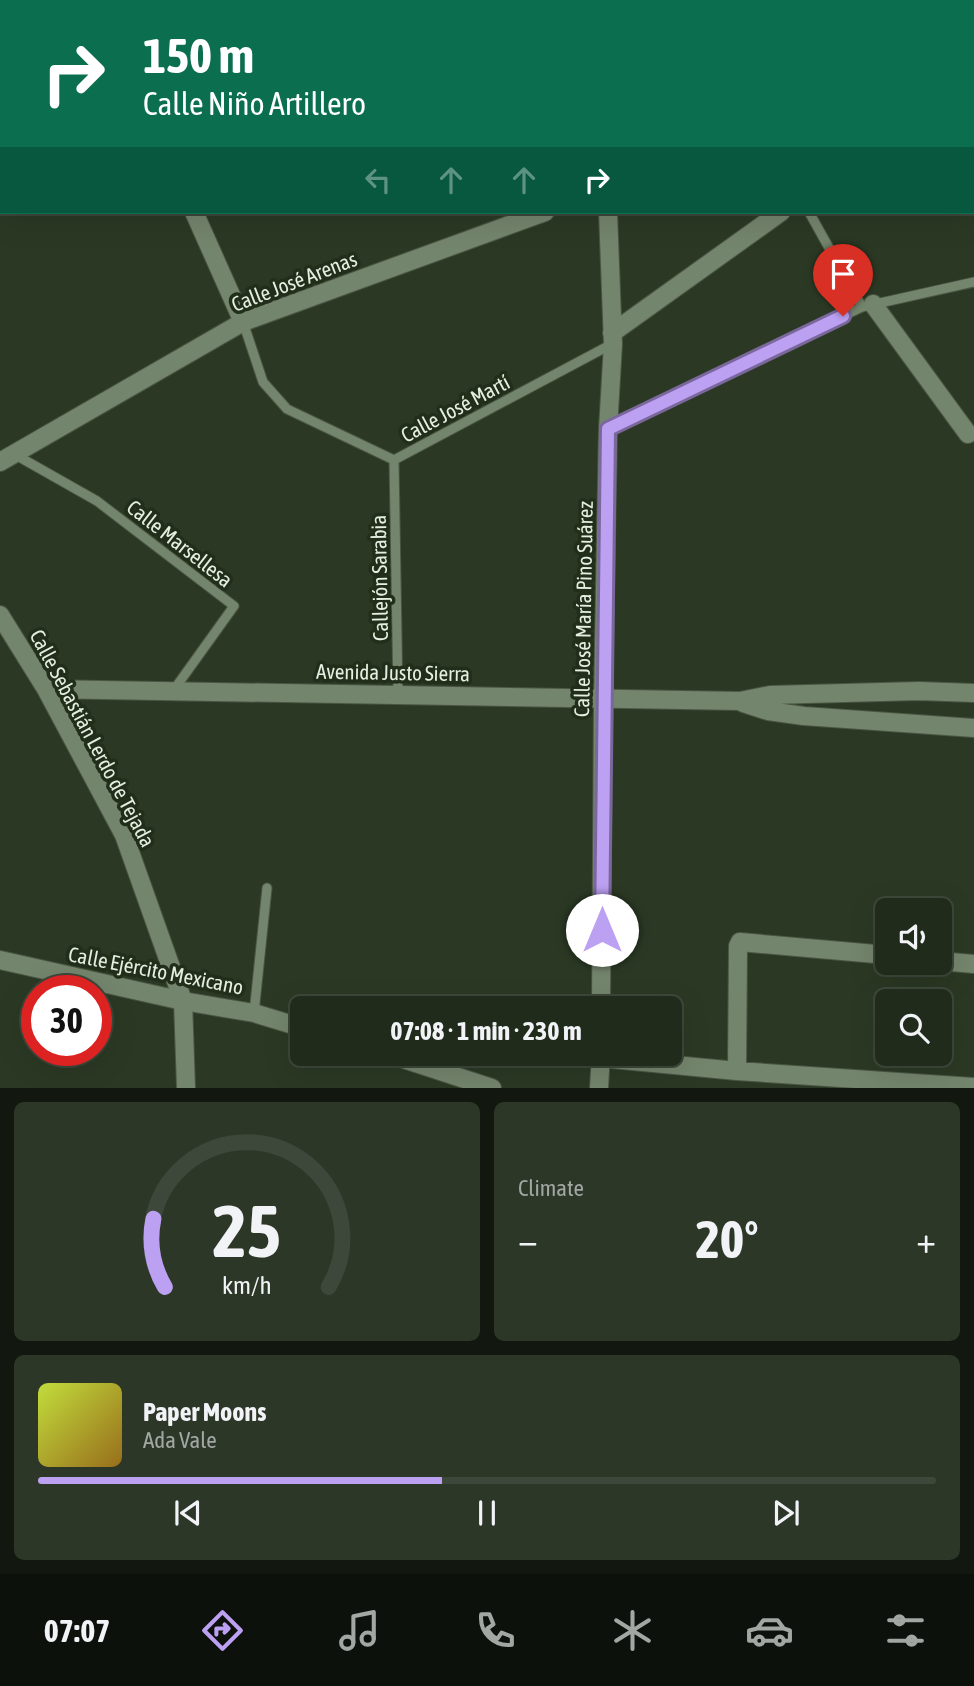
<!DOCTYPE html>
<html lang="en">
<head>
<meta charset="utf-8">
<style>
	:root { --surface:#202b1b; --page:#2d3728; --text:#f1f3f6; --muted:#a2a7a3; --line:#3d473a; --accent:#bca0f2 }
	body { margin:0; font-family:"Asap Condensed",sans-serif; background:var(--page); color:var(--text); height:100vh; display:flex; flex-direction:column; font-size:26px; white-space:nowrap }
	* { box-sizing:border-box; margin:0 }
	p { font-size:23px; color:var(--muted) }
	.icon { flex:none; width:38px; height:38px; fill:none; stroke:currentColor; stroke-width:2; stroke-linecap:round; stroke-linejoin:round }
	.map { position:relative; height:1088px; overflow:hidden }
	.sheet { display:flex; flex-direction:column; gap:14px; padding:14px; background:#12180f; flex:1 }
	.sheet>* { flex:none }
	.hud { position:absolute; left:0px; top:0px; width:975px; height:214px; box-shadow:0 7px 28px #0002,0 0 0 2px var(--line); background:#0b6e4f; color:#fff; overflow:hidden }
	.controls { position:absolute; left:875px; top:898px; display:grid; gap:14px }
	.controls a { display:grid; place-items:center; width:77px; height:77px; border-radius:10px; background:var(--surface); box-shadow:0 7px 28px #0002,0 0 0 2px var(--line); font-size:35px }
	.speed { position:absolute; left:21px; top:975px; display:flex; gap:14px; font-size:35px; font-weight:700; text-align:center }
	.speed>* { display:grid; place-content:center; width:91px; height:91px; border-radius:50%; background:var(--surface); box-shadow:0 7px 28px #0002,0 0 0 2px var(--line); line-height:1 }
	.speed .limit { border:10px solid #d22; background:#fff; color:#111 }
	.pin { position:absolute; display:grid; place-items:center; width:60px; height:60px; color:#fff; margin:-72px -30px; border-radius:50% 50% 50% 0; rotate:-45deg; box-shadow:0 0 7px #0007 }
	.pin .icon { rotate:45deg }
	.me { position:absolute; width:77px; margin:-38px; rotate:0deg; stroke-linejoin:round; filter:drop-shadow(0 0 5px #0008) }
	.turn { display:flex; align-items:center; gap:24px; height:147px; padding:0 28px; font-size:32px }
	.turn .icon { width:91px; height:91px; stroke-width:2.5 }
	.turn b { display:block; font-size:49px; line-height:60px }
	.lanes { display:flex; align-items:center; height:66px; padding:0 28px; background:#0003; justify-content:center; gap:35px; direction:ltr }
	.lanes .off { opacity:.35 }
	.big { font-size:52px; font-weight:700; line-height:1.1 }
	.sheet .card { flex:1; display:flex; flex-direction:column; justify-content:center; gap:10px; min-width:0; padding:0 24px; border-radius:10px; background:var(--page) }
	.sheet .dial { align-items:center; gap:0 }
	.dial svg { height:182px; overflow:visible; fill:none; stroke:var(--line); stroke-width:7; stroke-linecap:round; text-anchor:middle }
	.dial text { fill:var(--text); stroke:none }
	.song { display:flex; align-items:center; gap:21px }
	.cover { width:84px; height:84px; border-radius:10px; background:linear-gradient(135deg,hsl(70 70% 55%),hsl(40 70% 35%)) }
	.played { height:7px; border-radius:4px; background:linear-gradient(90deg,var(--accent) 45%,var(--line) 45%) }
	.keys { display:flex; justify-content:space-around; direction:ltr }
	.heat { display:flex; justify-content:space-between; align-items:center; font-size:38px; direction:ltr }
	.sheet .tiles { flex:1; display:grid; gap:14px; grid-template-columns:1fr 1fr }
	.card:last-child { grid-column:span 2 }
	.trip { position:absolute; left:290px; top:996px; width:392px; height:70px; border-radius:10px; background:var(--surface); box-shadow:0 7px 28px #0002,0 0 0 2px var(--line); font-weight:700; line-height:70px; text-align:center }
	.menu { display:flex; height:112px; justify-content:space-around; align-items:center; background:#0d110b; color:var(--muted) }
	.menu .icon { width:49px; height:49px }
	.menu .active { color:var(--accent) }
	.menu b { font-size:32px; color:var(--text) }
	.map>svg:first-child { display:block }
	.green { fill:#6a5a39 }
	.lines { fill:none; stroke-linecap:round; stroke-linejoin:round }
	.service-casing { stroke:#4a5643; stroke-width:11 }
	.minor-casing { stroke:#4a5643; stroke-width:20 }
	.tertiary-casing { stroke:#4a5643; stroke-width:20 }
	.service { stroke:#74856d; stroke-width:9 }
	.minor { stroke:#74856d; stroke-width:18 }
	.tertiary { stroke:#74856d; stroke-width:18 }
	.route-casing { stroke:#7a689d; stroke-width:18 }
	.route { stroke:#bca0f2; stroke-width:12 }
	.labels { text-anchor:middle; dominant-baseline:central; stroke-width:7; stroke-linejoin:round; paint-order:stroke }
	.street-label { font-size:21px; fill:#e5efe1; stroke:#212f1a }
</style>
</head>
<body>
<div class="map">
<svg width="974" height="1088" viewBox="0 0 974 1088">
	<rect width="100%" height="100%" fill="#2b3924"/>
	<path class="green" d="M99 0H225L96 2Z"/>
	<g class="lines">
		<defs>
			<path id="service" d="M809 212 862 307
				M243 322 263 382 287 409 394 460
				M608 429 862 307 974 282
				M14 454 97 501 234 606 173 691
				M394 460 612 344
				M394 460 398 695
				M254 1013 267 888"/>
			<path id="minor" d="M62 0 63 2
				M584 0V2
				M808 0 809 2
				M958 0 959 2
				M973 25 974 27
				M973 53H974
				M194 212 243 322
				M873 304 968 434
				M612 333 781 212
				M0 462 243 322 545 212
				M940 961 974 964
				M183 1001 254 1013 303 1028
				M601 1008 603 698 608 429 613 344 608 212
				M388 1054 492 1088
				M601 1058 737 1071 974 1087
				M737 1071 738 946 740 942 887 955
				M599 1088 601 1054"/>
			<path id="tertiary" d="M0 615 46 689 124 835 183 1001 186 1088
				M46 689 740 701 770 695 919 691 974 693
				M743 703 768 711 804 716 974 728
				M0 960 183 1001"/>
		</defs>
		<use href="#service" class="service-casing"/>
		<use href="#minor" class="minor-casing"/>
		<use href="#tertiary" class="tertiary-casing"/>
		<use href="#service" class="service"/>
		<use href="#minor" class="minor"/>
		<use href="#tertiary" class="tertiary"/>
	</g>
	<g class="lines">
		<defs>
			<path id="route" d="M602 930 608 429 843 316"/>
		</defs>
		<use href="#route" class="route-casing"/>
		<use href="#route" class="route"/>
	</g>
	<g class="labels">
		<g class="street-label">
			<text transform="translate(294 281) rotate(-21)">Calle José Arenas</text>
			<text transform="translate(455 408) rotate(-28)">Calle José Martí</text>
			<text transform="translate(180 543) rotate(38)">Calle Marsellesa</text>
			<text transform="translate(379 578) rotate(-91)">Callejón Sarabia</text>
			<text transform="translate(583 609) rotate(-89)">Calle José María Pino Suárez</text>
			<text transform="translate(393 672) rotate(1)">Avenida Justo Sierra</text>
			<text transform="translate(93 738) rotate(62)">Calle Sebastián Lerdo de Tejada</text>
			<text transform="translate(156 970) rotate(11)">Calle Ejército Mexicano</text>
		</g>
	</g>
</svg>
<div class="controls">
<a><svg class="icon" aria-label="sound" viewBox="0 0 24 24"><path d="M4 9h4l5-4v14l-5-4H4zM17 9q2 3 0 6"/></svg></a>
<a><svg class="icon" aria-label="search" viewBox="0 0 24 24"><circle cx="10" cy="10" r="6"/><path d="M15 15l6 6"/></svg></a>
</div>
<div class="speed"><div class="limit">30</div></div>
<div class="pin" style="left:843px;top:316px;background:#d93025"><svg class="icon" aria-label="arrive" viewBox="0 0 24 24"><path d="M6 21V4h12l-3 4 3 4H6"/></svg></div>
<svg class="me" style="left:602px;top:930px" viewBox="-20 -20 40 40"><circle r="19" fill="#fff"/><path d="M0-13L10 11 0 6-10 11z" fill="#bca0f2"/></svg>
<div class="trip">07:08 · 1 min · 230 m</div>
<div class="hud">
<div class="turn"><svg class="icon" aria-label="right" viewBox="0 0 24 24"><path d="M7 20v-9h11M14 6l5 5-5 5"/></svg><div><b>150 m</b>Calle Niño Artillero</div></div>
<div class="lanes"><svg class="icon off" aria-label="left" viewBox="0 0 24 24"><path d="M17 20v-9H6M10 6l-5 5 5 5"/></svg><svg class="icon off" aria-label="ahead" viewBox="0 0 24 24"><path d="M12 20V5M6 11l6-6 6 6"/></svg><svg class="icon off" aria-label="ahead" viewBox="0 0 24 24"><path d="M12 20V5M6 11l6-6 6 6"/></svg><svg class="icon" aria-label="right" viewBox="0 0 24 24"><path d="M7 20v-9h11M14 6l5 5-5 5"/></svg></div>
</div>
</div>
<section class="sheet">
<div class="tiles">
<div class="card dial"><svg viewBox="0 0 100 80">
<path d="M14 69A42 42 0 1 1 86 69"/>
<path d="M14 69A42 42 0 0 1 9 39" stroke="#bca0f2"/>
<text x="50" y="56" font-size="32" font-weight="700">25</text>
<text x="50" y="72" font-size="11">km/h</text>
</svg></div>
<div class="card"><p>Climate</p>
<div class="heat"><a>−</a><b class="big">20°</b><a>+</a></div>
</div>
<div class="card">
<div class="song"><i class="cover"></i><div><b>Paper Moons</b><p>Ada Vale</p></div></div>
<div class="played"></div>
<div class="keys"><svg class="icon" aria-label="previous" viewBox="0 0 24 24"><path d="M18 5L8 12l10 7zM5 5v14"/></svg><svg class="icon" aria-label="pause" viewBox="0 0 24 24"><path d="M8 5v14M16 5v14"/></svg><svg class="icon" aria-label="next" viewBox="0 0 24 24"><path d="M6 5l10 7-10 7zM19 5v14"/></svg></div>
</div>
</div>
</section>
<nav class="menu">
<b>07:07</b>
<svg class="icon active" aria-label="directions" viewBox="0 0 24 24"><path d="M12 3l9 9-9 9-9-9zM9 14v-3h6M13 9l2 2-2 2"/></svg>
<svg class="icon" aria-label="music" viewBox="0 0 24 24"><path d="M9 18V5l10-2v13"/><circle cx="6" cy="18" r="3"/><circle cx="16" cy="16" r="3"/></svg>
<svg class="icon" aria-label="phone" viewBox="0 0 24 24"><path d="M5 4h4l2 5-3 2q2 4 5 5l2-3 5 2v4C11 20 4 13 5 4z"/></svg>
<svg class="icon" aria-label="climate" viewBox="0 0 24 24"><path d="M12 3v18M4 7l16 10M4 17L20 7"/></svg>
<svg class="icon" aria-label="car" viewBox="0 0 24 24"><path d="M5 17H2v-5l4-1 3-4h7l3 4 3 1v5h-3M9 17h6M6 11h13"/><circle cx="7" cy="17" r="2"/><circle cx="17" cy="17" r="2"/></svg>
<svg class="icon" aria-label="filters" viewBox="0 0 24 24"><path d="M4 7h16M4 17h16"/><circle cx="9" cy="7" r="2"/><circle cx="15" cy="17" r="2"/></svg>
</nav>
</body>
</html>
